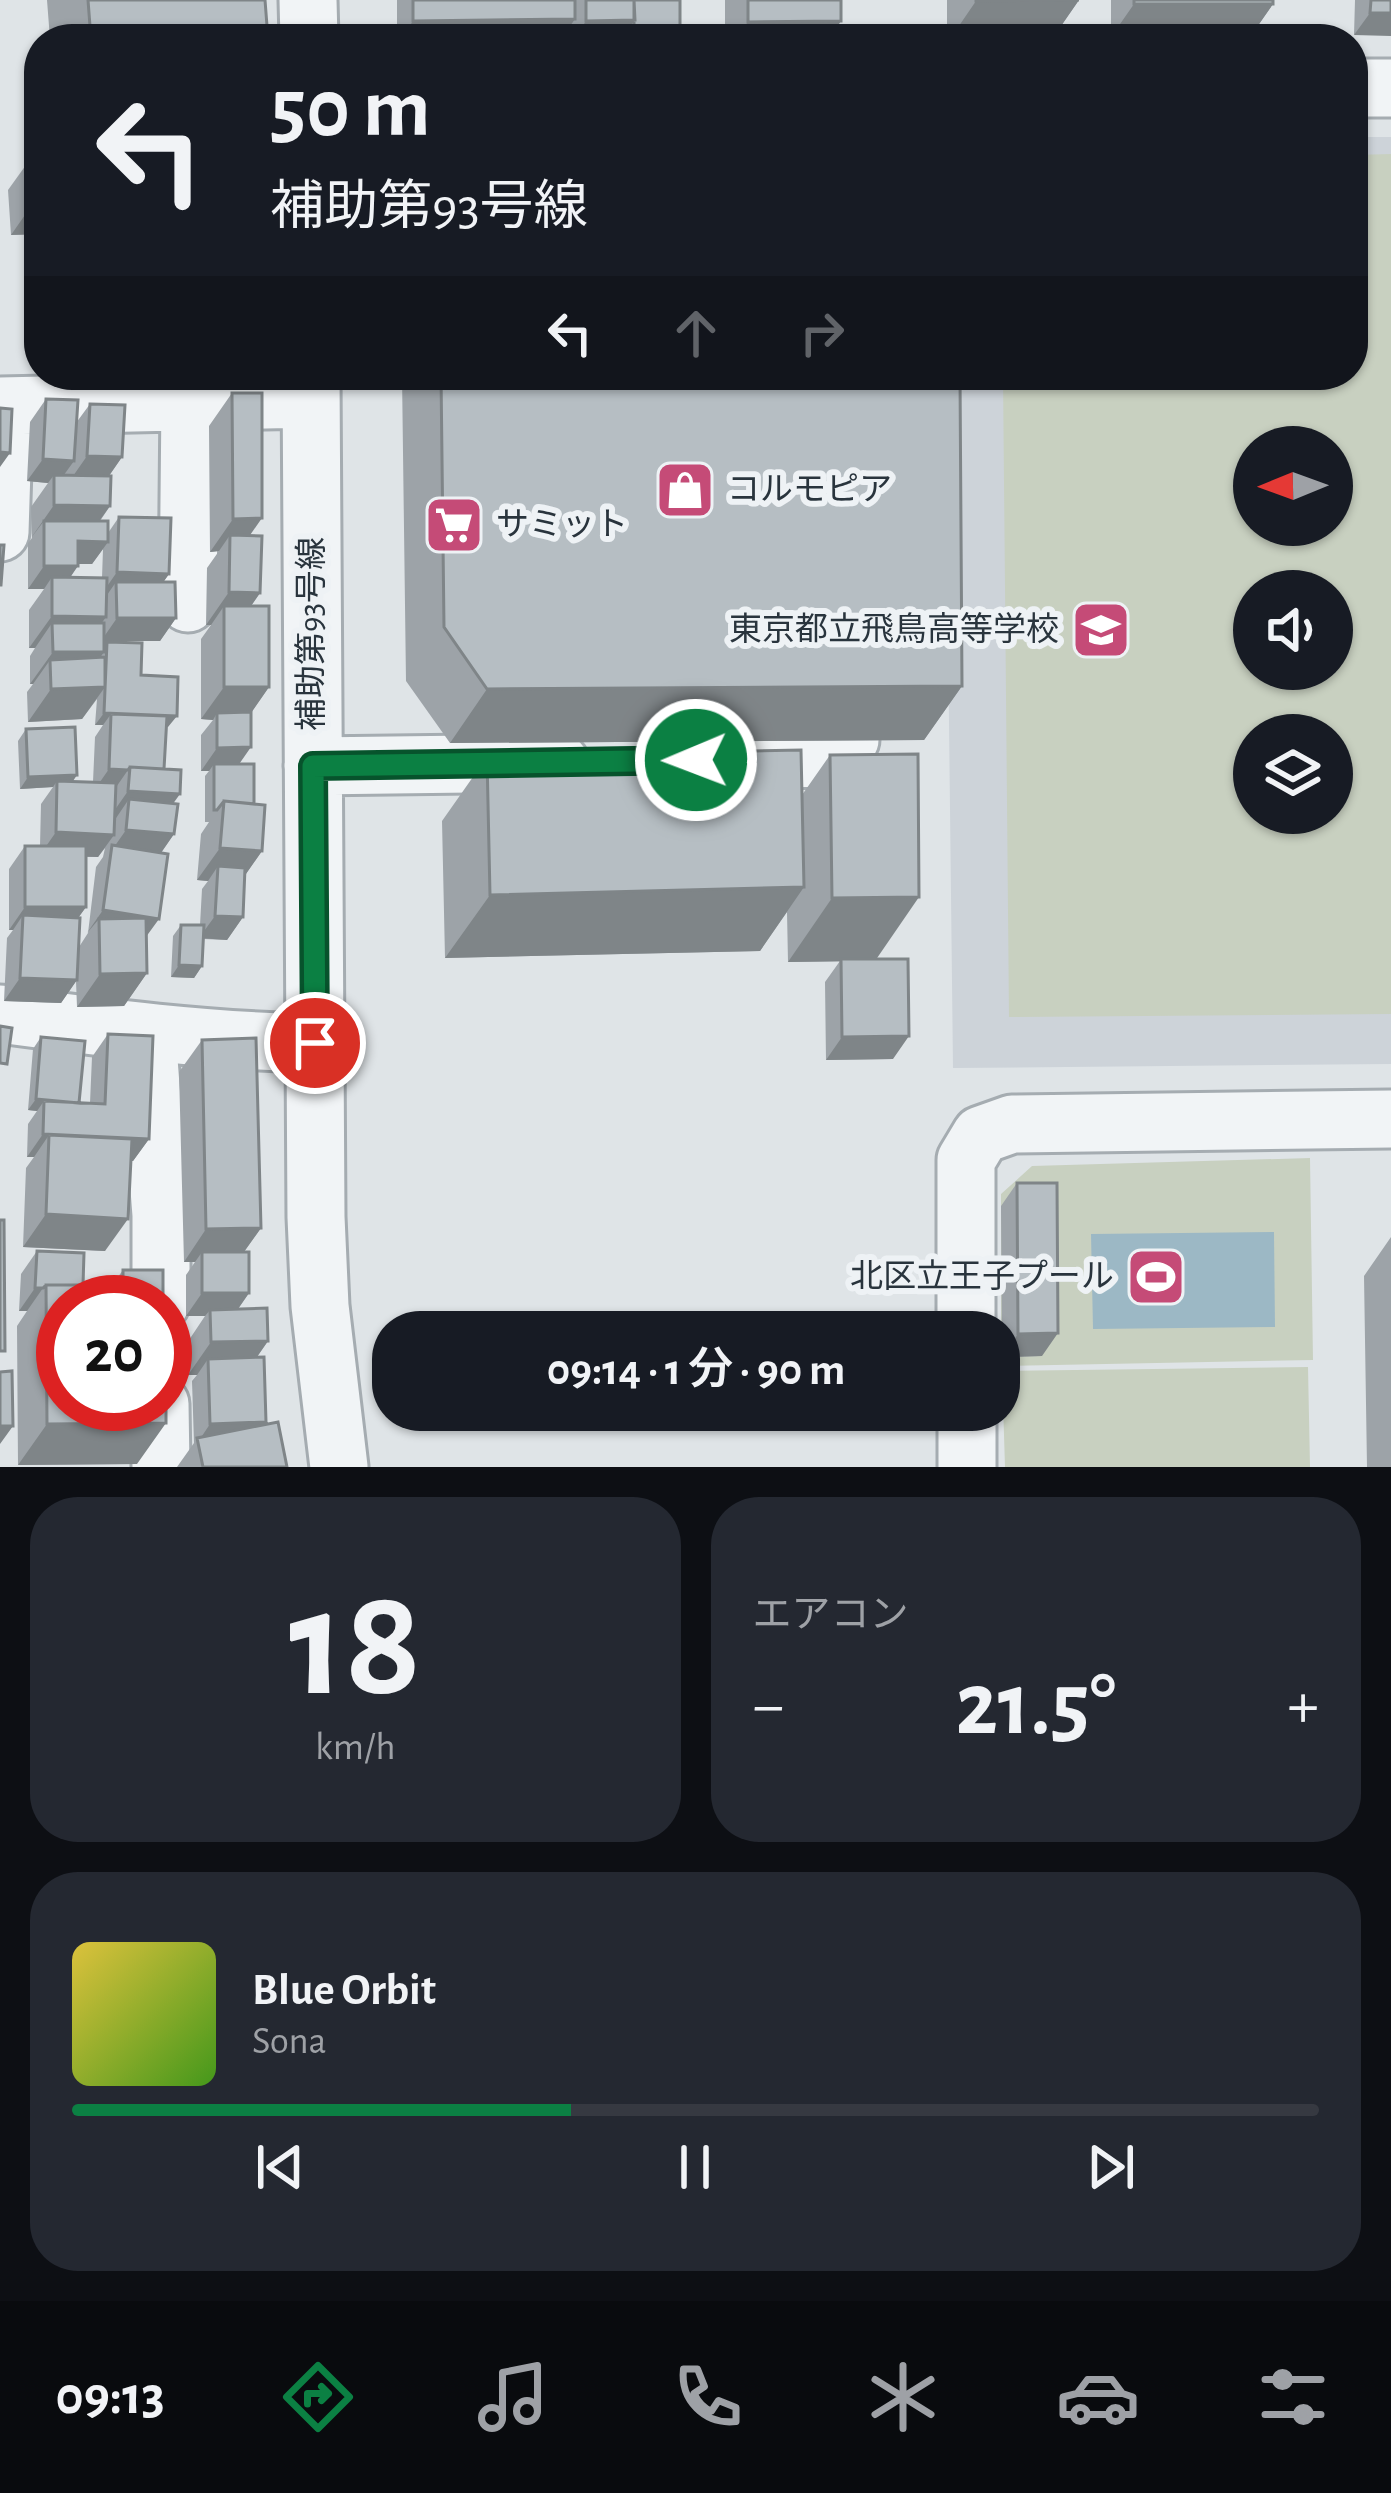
<!DOCTYPE html>
<html lang="ja">
<head>
<meta charset="utf-8">
<style>
	:root { --surface:#171b24; --page:#242831; --text:#f1f3f6; --muted:#9ea1a6; --line:#363941; --accent:#0b8043 }
	body { margin:0; font-family:"Alegreya Sans","Noto Sans JP",sans-serif; background:var(--page); color:var(--text); height:100vh; display:flex; flex-direction:column; font-size:45px; white-space:nowrap }
	* { box-sizing:border-box; margin:0 }
	p { font-size:39px; color:var(--muted) }
	.icon { flex:none; width:66px; height:66px; fill:none; stroke:currentColor; stroke-width:2; stroke-linecap:round; stroke-linejoin:round }
	.map { position:relative; height:1467px; overflow:hidden }
	.details { display:flex; flex-direction:column; gap:30px; padding:30px; background:#0d0f14; flex:1 }
	.details>* { flex:none }
	.top-card { position:absolute; left:24px; top:24px; width:1344px; height:366px; border-radius:48px; box-shadow:0 3px 9px #0004; background:#171b24; color:var(--text); overflow:hidden }
	.needle { width:78px; rotate:269deg }
	.tools { position:absolute; left:1233px; top:426px; display:grid; gap:24px }
	.tools a { display:grid; place-items:center; width:120px; height:120px; border-radius:50%; background:var(--surface); box-shadow:0 3px 9px #0004; font-size:60px }
	.speed { position:absolute; left:36px; top:1275px; display:flex; gap:24px; font-size:60px; font-weight:700; text-align:center }
	.speed>* { display:grid; place-content:center; width:156px; height:156px; border-radius:50%; background:var(--surface); box-shadow:0 3px 9px #0004; line-height:1 }
	.speed .limit { border:18px solid #d22; background:#fff; color:#111 }
	.pin { position:absolute; display:grid; place-items:center; width:102px; height:102px; color:#fff; margin:-51px; border:6px solid #fff; border-radius:50%; box-shadow:0 3px 12px #0007 }
	.me { position:absolute; width:132px; margin:-66px; rotate:269deg; stroke-linejoin:round; filter:drop-shadow(0 0 9px #0008) }
	.turn { display:flex; align-items:center; gap:42px; height:252px; padding:0 48px; font-size:54px }
	.turn .icon { width:156px; height:156px; stroke-width:2.5 }
	.turn b { display:block; font-size:84px; line-height:102px }
	.lanes { display:flex; align-items:center; height:114px; padding:0 48px; background:#0003; justify-content:center; gap:60px; direction:ltr }
	.lanes .off { opacity:.35 }
	.big { font-size:90px; font-weight:600; line-height:1.1 }
	.details .card { flex:1; display:flex; flex-direction:column; justify-content:center; gap:18px; min-width:0; padding:0 42px; border-radius:48px; background:var(--page) }
	.details .dial { align-items:center; gap:0 }
	.dial b { font-size:156px; line-height:1 }
	.song { display:flex; align-items:center; gap:36px }
	.cover { width:144px; height:144px; border-radius:18px; background:linear-gradient(135deg,hsl(50 70% 55%),hsl(100 70% 35%)) }
	.played { height:12px; border-radius:6px; background:linear-gradient(90deg,var(--accent) 40%,var(--line) 40%) }
	.keys { display:flex; justify-content:space-around; direction:ltr }
	.heat { display:flex; justify-content:space-between; align-items:center; font-size:66px; direction:ltr }
	.details .tiles { flex:1; display:grid; gap:30px; grid-template-columns:1fr 1fr }
	.card:last-child { grid-column:span 2 }
	.trip { position:absolute; left:372px; top:1311px; width:648px; height:120px; border-radius:48px; background:var(--surface); box-shadow:0 3px 9px #0004; font-weight:600; line-height:120px; text-align:center }
	.dock { display:flex; height:192px; justify-content:space-around; align-items:center; background:#090b0e; color:var(--muted) }
	.dock .icon { width:84px; height:84px }
	.dock .active { color:var(--accent) }
	.dock b { font-size:54px; color:var(--text) }
	.map>svg:first-child { display:block }
	.built { fill:#cdd3d9; fill-rule:evenodd }
	.green { fill:#c8d0c0; fill-rule:evenodd }
	.water { fill:#9cb8c5 }
	.lines { fill:none; stroke-linecap:round; stroke-linejoin:round }
	.minor-casing { stroke:#a5acb1; stroke-width:63 }
	.minor { stroke:#f1f4f6; stroke-width:57 }
	.wall { fill:#9da3a8; fill-rule:evenodd }
	.shaded-wall { fill:#7f8588 }
	.building { fill:#b6bec3; stroke:#7f8588; stroke-width:3 }
	.route-casing { stroke:#07532c; stroke-width:30 }
	.route { stroke:#0b8043; stroke-width:21 }
	.labels { text-anchor:middle; dominant-baseline:central; stroke-width:12; stroke-linejoin:round; paint-order:stroke }
	.poi-label { font-size:33px; fill:#29343d; stroke:#eef2f5; text-anchor:start }
	.street-label { font-size:33px; fill:#29343d; stroke:#eef2f5 }
</style>
</head>
<body>
<div class="map">
<svg width="1391" height="1467" viewBox="0 0 1391 1467">
	<rect width="100%" height="100%" fill="#dfe4e7"/>
	<path class="built" d="M1353 137H1391V1064L953 1068 945 375H1353ZM1254 447H1332V525H1254ZM1254 591H1332V669H1254ZM1254 735H1332V813H1254Z"/>
	<path class="green" d="M1391 154V1014L1009 1017 1003 375H1353V155ZM1254 447H1332V525H1254ZM1254 591H1332V669H1254ZM1254 735H1332V813H1254Z
		M1310 1158 1313 1360 1001 1366V1194L1032 1166Z
		M1308 1367 1310 1467H1005L1002 1371Z"/>
	<path class="water" d="M1274 1232 1275 1327 1093 1329 1091 1234Z"/>
	<g class="lines">
		<defs>
			<path id="minor" d="M308 0 309 39
				M1353 88H1391
				M311 375 316 1217 320 1306 339 1467
				M0 406 311 399
				M0 532 4 406
				M188 603 190 400
				M725 760 834 758 850 740
				M313 766 560 763
				M0 1014C105 1028 209 1041 315 1043
				M147 1034 161 1215V1302
				M966 1332V1160L981 1135 1012 1124 1391 1119
				M160 1404 161 1467
				M967 1410V1467"/>
		</defs>
		<use href="#minor" class="minor-casing"/>
		<use href="#minor" class="minor"/>
	</g>
	<path class="wall" d="M47 0H265L268 39H50Z
		M397 0H680L672 39H626V33L621 39H570V26L561 39H397Z
		M725 0H841L829 39H725Z
		M947 0H1079L1052 39H947Z
		M1111 0H1273V4L1250 37H1111Z
		M1355 0H1391L1354 35Z
		M31 158 39 234 11 235 8 190Z
		M402 375H960L962 686 924 740 450 743 406 681Z
		M232 393 250 535 260 593 251 606 269 687 251 713 239 764 254 804 262 851 245 875 243 917 227 940 204 939 202 966 194 978 171 977 173 936 181 925H200L202 889 208 881 197 880 201 834 209 822H205V776L209 771H201V735L213 720 201 719V639L211 625H206L207 568 219 551 210 552 209 426Z
		M46 399 76 423 90 404 122 457 109 476 110 506 100 521 108 533 119 517 169 574 163 582 176 618 160 641H104V646L107 642 141 675 168 727H166L164 769 173 804 174 834 161 853 146 936 147 973 124 1006 77 1007 76 981 61 1003 4 1001 7 938 13 930H9V869L25 846H40L41 804 53 787 20 789 18 741 26 729 72 781 93 782 95 737 103 725H95L97 699 82 719 28 722 27 692 33 684H30V656L35 648H29V610L44 589H28V543L32 538 31 507 48 483 27 481 30 422ZM103 549 102 578H70L78 564H92ZM105 848 103 857 96 867 88 933 79 947 78 918 86 907V857H98Z
		M830 755 876 959 893 1059 826 1060 825 982 840 961 788 962 787 912 760 951 445 958 442 821 487 757 802 795Z
		M108 1034 149 1139 133 1161H131L105 1251 23 1247 26 1168 34 1157H27L28 1124 37 1111 28 1110 33 1049 41 1037 79 1103H90L92 1057Z
		M202 1040 261 1228 244 1252 249 1293 238 1309 268 1341 257 1357 264 1425 287 1467H177L194 1443 192 1381 197 1375H188L187 1343 205 1316H186V1275L195 1262H184L179 1072Z
		M1017 1183 1042 1356 1002 1357 1001 1206Z
		M1391 1237V1467H1367L1364 1276Z
		M37 1251 83 1285 113 1284 123 1270 163 1302H63L137 1464 18 1465 17 1326 27 1311H19L21 1274Z"/>
	<path class="shaded-wall" d="M1079 0 1052 39H950L976 1Z
		M1134 4H1273L1250 37H1111Z
		M1370 13H1391V36L1354 35Z
		M575 19 561 39H401L413 21Z
		M635 20 621 39H574L586 21Z
		M841 21 829 39H736L748 22Z
		M634 28H680L672 39H627Z
		M34 202H39V234L11 235Z
		M0 452 10 453 0 467Z
		M87 456 122 457 99 490 64 489Z
		M43 459 74 461 58 483 54 475 48 483 27 481Z
		M54 505 110 506 87 538 44 521 31 538Z
		M262 518 239 551 230 535 219 551 210 552 233 519Z
		M78 541 108 542 92 564H62Z
		M44 566H78L62 589 52 577 44 589H28Z
		M117 572 169 574 153 597 116 582 107 595H101Z
		M229 592 260 593 237 626 224 606 211 625H206Z
		M52 616 106 617 83 649 52 623 35 648H29Z
		M117 618H176L160 641H101Z
		M53 652H104L81 685 50 660 33 684H30Z
		M962 686 924 740 450 743 487 689Z
		M105 687 82 719 28 722 51 689Z
		M224 687H269L246 720 217 713 213 720 201 719Z
		M104 713 177 716 168 727 110 725 111 714 103 725H95Z
		M251 747 235 770 214 764 209 771H201L217 748Z
		M109 769 128 770 112 793 93 792Z
		M77 775 69 787 57 781 53 787 20 789 28 777Z
		M128 791 180 794 157 826 129 799 112 824H105Z
		M126 830 174 834 151 867 112 850Z
		M56 832 114 835 98 857 40 855Z
		M220 848 262 851 239 884 218 866 208 881 197 880Z
		M804 887 760 951 445 958 490 895Z
		M919 897 875 961 788 962 832 898Z
		M25 907H86L70 929 23 915 13 930H9Z
		M103 910 159 919 143 941 99 919 87 933Z
		M215 916 243 917 227 940 199 938Z
		M179 965 202 966 194 978 171 977Z
		M147 973 124 1006 77 1007 100 974Z
		M20 978 77 980 61 1003 4 1001Z
		M909 1036 893 1059 826 1060 842 1037Z
		M36 1099 79 1103 44 1101 37 1111 28 1110Z
		M43 1134 149 1139 133 1161 48 1157 49 1135 34 1157H27Z
		M46 1214 128 1219 105 1251 23 1247Z
		M261 1228 238 1260 202 1252 195 1262H184L206 1229Z
		M35 1288H43L27 1311H19Z
		M202 1293H249L233 1316 210 1310 205 1316H186Z
		M1058 1333 1042 1356 1002 1357 1018 1334Z
		M268 1341 245 1374 208 1359 197 1375H188L211 1342Z
		M266 1422 250 1445 198 1442 210 1424Z
		M166 1423 137 1464 18 1465 47 1424Z
		M0 1426H13L0 1444Z"/>
	<path class="building" d="M88 0H265L268 39H91Z
		M413 0H575V19L413 21Z
		M586 0H634L635 20 586 21Z
		M634 0H680V28H634Z
		M748 0H841V21L748 22Z
		M976 0H1079L976 1Z
		M1134 0H1273V4H1134Z
		M1371 0H1391V13H1370Z
		M39 157V202H34L31 158Z
		M441 375H960L962 686 487 689 444 627Z
		M232 393H262V518L233 519Z
		M46 399 78 400 74 461 43 459Z
		M90 404 125 405 122 457 87 456Z
		M0 408 12 409 10 453 0 452Z
		M54 475 111 476 110 506 54 505Z
		M119 517 171 518 169 574 117 572Z
		M44 521H108V542L78 541V566H44Z
		M230 535 262 536 260 593 229 592Z
		M0 545H4L1 585H0Z
		M52 577 107 578 106 617 52 616Z
		M116 582H175L176 618H117Z
		M224 606H269V687H224Z
		M52 623H104V652H53Z
		M107 642 142 643 141 675 178 677 177 716 104 713Z
		M105 657V687L51 689 50 660Z
		M251 712V747L217 748V713Z
		M111 714 167 716 164 769 130 767 128 770 109 769Z
		M75 727 77 775 28 777 26 729Z
		M801 750 804 887 490 895 487 757Z
		M918 754 919 897 832 898 830 755Z
		M214 764H254V804L224 801 217 810H214Z
		M130 767 181 770 180 794 128 791Z
		M57 781 116 783 114 835 56 832Z
		M129 799 178 804 174 834 126 830Z
		M224 801 265 805 262 851 220 848Z
		M112 845 168 854 159 919 103 910Z
		M25 846H86V907H25Z
		M218 866 245 868 243 917 215 916Z
		M23 915 80 918 77 980 20 978Z
		M146 918 147 973 100 974 99 919Z
		M181 925H204L202 966 179 965Z
		M841 959H908L909 1036 842 1037Z
		M0 1026 12 1028 7 1064 0 1063Z
		M108 1034 153 1036 149 1139 43 1134 44 1101 105 1104Z
		M41 1037 85 1041 79 1103 36 1099Z
		M256 1038 261 1228 206 1229 202 1040Z
		M49 1135 132 1139 128 1219 46 1214Z
		M1017 1183H1057L1058 1333 1018 1334Z
		M0 1220H4L5 1351H0Z
		M37 1251 84 1253 83 1285H46L43 1288H35Z
		M202 1252H249V1293H202Z
		M123 1270H163V1302H123Z
		M120 1284V1302H63V1404H165L166 1356V1423L47 1424 46 1285Z
		M267 1308 268 1341 211 1342 210 1310Z
		M264 1357 266 1422 210 1424 208 1359Z
		M12 1371 13 1426H0V1372Z
		M278 1422 287 1467H203L197 1438Z"/>
	<g class="lines">
		<defs>
			<path id="route" d="M315 1043 313 766 696 760"/>
		</defs>
		<use href="#route" class="route-casing"/>
		<use href="#route" class="route"/>
	</g>
	<defs>
		<symbol id="shop-square" viewBox="-11 -11 22 22"><rect x="-9" y="-9" width="18" height="18" rx="4" fill="#c54b77" stroke="#eef2f5"/><path d="M-5-2.5h2.3a2.7 3.5 0 0 1 5.4 0H5L5.5 6h-11ZM-1.5-2.5h3a1.5 2.3 0 0 0-3 0Z" fill="#fff"/></symbol>
		<symbol id="supermarket-square" viewBox="-11 -11 22 22"><rect x="-9" y="-9" width="18" height="18" rx="4" fill="#c54b77" stroke="#eef2f5"/><path d="M-6-5.5h2.5l.6 2H6L4.5 2H-2.5L-4.4-4H-6ZM-1.5 3.2a1.3 1.3 0 1 0 .1 0ZM3 3.2a1.3 1.3 0 1 0 .1 0Z" fill="#fff"/></symbol>
		<symbol id="school-square" viewBox="-11 -11 22 22"><rect x="-9" y="-9" width="18" height="18" rx="4" fill="#c54b77" stroke="#eef2f5"/><path d="M0-5L7-2L0 1L-7-2ZM-4 1L0 2.5L4 1V4Q0 6-4 4Z" fill="#fff"/></symbol>
		<symbol id="stadium-square" viewBox="-11 -11 22 22"><rect x="-9" y="-9" width="18" height="18" rx="4" fill="#c54b77" stroke="#eef2f5"/><path d="M0-5a6.5 5 0 1 0 0 10a6.5 5 0 1 0 0-10ZM-3.5-1.8h7v3.6h-7Z" fill="#fff"/></symbol>
	</defs>
	<g fill-rule="evenodd">
		<use href="#shop-square" x="652" y="457" width="66" height="66"/>
		<use href="#supermarket-square" x="421" y="492" width="66" height="66"/>
		<use href="#school-square" x="1068" y="597" width="66" height="66"/>
		<use href="#stadium-square" x="1123" y="1244" width="66" height="66"/>
	</g>
	<g class="labels">
		<g class="poi-label">
			<text x="727" y="490">コルモピア</text>
			<text x="496" y="525">サミット</text>
			<text x="1059" y="630" text-anchor="end">東京都立飛鳥高等学校</text>
			<text x="1114" y="1277" text-anchor="end">北区立王子プール</text>
		</g>
		<g class="street-label">
			<text transform="translate(312 634) rotate(-90)">補助第93号線</text>
		</g>
	</g>
</svg>
<div class="tools">
<a><svg class="needle" viewBox="-14 -14 28 28"><path d="M0-13l5 13h-10z" fill="#e53935"/><path d="M0 13l5-13h-10z" fill="#9ea1a6"/></svg></a>
<a><svg class="icon" aria-label="sound" viewBox="0 0 24 24"><path d="M4 9h4l5-4v14l-5-4H4zM17 9q2 3 0 6"/></svg></a>
<a><svg class="icon" aria-label="layers" viewBox="0 0 24 24"><path d="M12 4l9 5-9 5-9-5zM3 14l9 5 9-5"/></svg></a>
</div>
<div class="speed"><div class="limit">20</div></div>
<div class="pin" style="left:315px;top:1043px;background:#d93025"><svg class="icon" aria-label="arrive" viewBox="0 0 24 24"><path d="M6 21V4h12l-3 4 3 4H6"/></svg></div>
<svg class="me" style="left:696px;top:760px" viewBox="-20 -20 40 40"><circle r="17" fill="#0b8043" stroke="#fff" stroke-width="3"/><path d="M0-11L8 9 0 5-8 9z" fill="#fff"/></svg>
<div class="trip">09:14 · 1 分 · 90 m</div>
<div class="top-card">
<div class="turn"><svg class="icon" aria-label="left" viewBox="0 0 24 24"><path d="M17 20v-9H6M10 6l-5 5 5 5"/></svg><div><b>50 m</b>補助第93号線</div></div>
<div class="lanes"><svg class="icon" aria-label="left" viewBox="0 0 24 24"><path d="M17 20v-9H6M10 6l-5 5 5 5"/></svg><svg class="icon off" aria-label="ahead" viewBox="0 0 24 24"><path d="M12 20V5M6 11l6-6 6 6"/></svg><svg class="icon off" aria-label="right" viewBox="0 0 24 24"><path d="M7 20v-9h11M14 6l5 5-5 5"/></svg></div>
</div>
</div>
<section class="details">
<div class="tiles">
<div class="card dial"><b>18</b><p>km/h</p></div>
<div class="card"><p>エアコン</p>
<div class="heat"><a>−</a><b class="big">21.5°</b><a>+</a></div>
</div>
<div class="card">
<div class="song"><i class="cover"></i><div><b>Blue Orbit</b><p>Sona</p></div></div>
<div class="played"></div>
<div class="keys"><svg class="icon" aria-label="previous" viewBox="0 0 24 24"><path d="M18 5L8 12l10 7zM5 5v14"/></svg><svg class="icon" aria-label="pause" viewBox="0 0 24 24"><path d="M8 5v14M16 5v14"/></svg><svg class="icon" aria-label="next" viewBox="0 0 24 24"><path d="M6 5l10 7-10 7zM19 5v14"/></svg></div>
</div>
</div>
</section>
<nav class="dock">
<b>09:13</b>
<svg class="icon active" aria-label="directions" viewBox="0 0 24 24"><path d="M12 3l9 9-9 9-9-9zM9 14v-3h6M13 9l2 2-2 2"/></svg>
<svg class="icon" aria-label="music" viewBox="0 0 24 24"><path d="M9 18V5l10-2v13"/><circle cx="6" cy="18" r="3"/><circle cx="16" cy="16" r="3"/></svg>
<svg class="icon" aria-label="phone" viewBox="0 0 24 24"><path d="M5 4h4l2 5-3 2q2 4 5 5l2-3 5 2v4C11 20 4 13 5 4z"/></svg>
<svg class="icon" aria-label="climate" viewBox="0 0 24 24"><path d="M12 3v18M4 7l16 10M4 17L20 7"/></svg>
<svg class="icon" aria-label="car" viewBox="0 0 24 24"><path d="M5 17H2v-5l4-1 3-4h7l3 4 3 1v5h-3M9 17h6M6 11h13"/><circle cx="7" cy="17" r="2"/><circle cx="17" cy="17" r="2"/></svg>
<svg class="icon" aria-label="filters" viewBox="0 0 24 24"><path d="M4 7h16M4 17h16"/><circle cx="9" cy="7" r="2"/><circle cx="15" cy="17" r="2"/></svg>
</nav>
</body>
</html>
